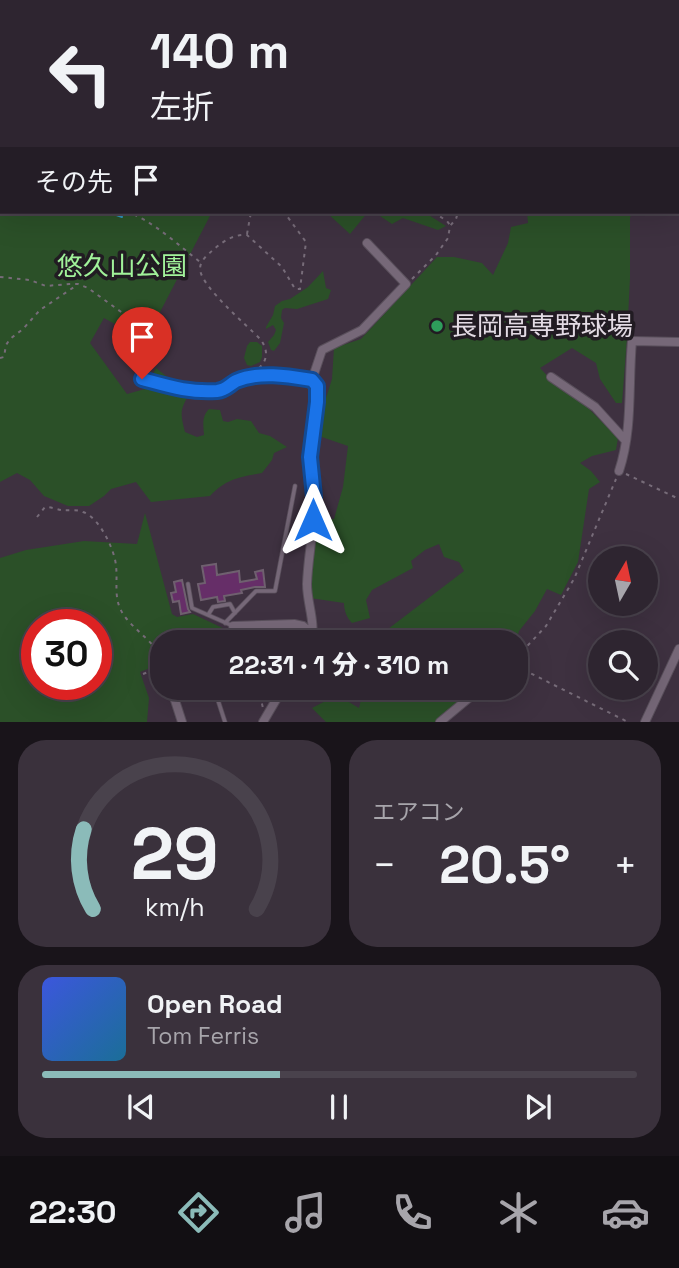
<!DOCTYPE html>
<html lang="ja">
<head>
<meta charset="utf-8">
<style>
	:root { --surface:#2e2530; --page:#3a313c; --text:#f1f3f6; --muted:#a7a5ab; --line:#49424c; --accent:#8bbbb9 }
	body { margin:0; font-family:"Space Grotesk","Noto Sans JP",sans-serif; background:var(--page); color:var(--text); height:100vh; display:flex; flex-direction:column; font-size:26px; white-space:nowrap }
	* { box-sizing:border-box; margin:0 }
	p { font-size:23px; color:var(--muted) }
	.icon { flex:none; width:38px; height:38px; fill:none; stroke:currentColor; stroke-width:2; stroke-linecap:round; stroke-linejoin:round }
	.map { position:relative; height:722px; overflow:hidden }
	.panel { display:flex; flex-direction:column; gap:18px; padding:18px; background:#19141a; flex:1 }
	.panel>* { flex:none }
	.hud { position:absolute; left:0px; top:0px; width:679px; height:214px; box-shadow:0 7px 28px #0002,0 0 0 2px var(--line); background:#2e2530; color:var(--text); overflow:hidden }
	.needle { width:46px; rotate:9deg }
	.buttons { position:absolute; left:588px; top:546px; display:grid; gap:14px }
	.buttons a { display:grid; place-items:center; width:70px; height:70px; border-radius:50%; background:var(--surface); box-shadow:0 7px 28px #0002,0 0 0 2px var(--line); font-size:35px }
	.speed { position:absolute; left:21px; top:609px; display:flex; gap:14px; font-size:35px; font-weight:700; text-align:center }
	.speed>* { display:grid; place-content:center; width:91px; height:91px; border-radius:50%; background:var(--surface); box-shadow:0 7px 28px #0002,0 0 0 2px var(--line); line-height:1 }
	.speed .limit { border:10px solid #d22; background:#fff; color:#111 }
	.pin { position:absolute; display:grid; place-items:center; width:60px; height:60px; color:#fff; margin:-72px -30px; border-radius:50% 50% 50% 0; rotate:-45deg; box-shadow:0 0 7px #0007 }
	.pin .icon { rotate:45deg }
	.me { position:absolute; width:77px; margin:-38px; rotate:0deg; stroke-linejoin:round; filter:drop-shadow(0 0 5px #0008) }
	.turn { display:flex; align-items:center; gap:24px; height:147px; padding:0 35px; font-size:32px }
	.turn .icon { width:91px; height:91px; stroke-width:2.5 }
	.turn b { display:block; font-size:49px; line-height:60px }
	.then { display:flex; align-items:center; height:66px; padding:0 35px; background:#0003; gap:14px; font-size:26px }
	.big { font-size:52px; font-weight:800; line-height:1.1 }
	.panel .tile { flex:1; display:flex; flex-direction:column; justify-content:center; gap:10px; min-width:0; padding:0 24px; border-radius:28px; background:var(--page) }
	.panel .dial { align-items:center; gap:0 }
	.dial svg { height:182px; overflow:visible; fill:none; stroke:var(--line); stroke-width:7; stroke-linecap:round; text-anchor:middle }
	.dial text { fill:var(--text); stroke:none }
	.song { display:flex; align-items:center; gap:21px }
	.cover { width:84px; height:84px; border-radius:10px; background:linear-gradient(135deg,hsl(230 70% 55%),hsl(200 70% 35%)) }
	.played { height:7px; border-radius:4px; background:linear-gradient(90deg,var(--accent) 40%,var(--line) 40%) }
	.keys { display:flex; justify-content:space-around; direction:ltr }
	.heat { display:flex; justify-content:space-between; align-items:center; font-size:38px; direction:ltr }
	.panel .tiles { flex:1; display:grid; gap:18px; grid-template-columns:1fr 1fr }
	.tile:last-child { grid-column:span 2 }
	.trip { position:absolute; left:150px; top:630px; width:378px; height:70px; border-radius:28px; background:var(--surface); box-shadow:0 7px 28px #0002,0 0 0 2px var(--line); font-weight:800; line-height:70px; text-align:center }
	.tabs { display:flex; height:112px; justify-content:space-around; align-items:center; background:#120f13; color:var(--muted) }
	.tabs .icon { width:49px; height:49px }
	.tabs .on { color:var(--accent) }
	.tabs b { font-size:32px; color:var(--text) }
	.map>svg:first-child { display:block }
	.green { fill:#2b5028; fill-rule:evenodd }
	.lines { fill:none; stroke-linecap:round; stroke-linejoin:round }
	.stream { stroke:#2e93c1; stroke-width:2 }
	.building { fill:#662e68; stroke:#6f606f; stroke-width:2 }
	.service-casing { stroke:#594f5b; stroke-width:5 }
	.minor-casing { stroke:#594f5b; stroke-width:10 }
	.path { stroke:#776c79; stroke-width:2; stroke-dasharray:3.5 5; stroke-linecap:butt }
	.service { stroke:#766878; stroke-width:3.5 }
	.minor { stroke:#766878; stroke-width:8 }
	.route-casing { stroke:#114b97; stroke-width:18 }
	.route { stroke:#1a73e8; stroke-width:12 }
	.leisure-dot { fill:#2e9e5b; stroke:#211b22; stroke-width:2.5 }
	.labels { text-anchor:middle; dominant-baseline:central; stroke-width:7; stroke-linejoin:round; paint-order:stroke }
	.park-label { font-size:26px; fill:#a1f29a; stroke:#211b22 }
	.poi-label { font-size:26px; fill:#e3dbe4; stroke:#211b22; text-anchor:start }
</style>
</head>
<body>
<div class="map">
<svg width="679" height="722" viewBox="0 0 679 722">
	<rect width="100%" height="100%" fill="#3e3140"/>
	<path class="green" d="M0 0H172L173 2H2V212H212L145 341 104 318 90 343 127 394 145 389 156 368 189 394C180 411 180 412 185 432L197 437 204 435C203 424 202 416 209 409L220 410 223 421 228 422 237 419 251 421 259 433 270 436 287 447 274 453 272 460 262 473C240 477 226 479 210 496L151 502 136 482 111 489 104 496 89 506H68L44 496 30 480 17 473 0 482Z
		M196 0H457L458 2H220L217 0 215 2H197Z
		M326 212H368L350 234Z
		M374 212H424L446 226 438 230 403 218 392 224Z
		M527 212H632L630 218V278L627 338 622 403H616L600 379 596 363 572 348 540 368 556 385 586 406 618 438 616 450 592 456 580 463 591 471 600 482 589 489 578 562 561 595 547 589 535 611 519 631 516 642H371L464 571 459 562 444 557 439 544 425 550 411 561 413 568 372 590 366 600 370 618 352 623C347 618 344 611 344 603L310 598C309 571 315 545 317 518L334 519 343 487 348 446 316 435 320 406 325 401 332 379 334 348 361 339 437 257H454L482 263 493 275 508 243 511 227 528 223Z
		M323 271 326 288 331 290 328 299 297 309 285 308 282 310 281 318 284 323 280 343 274 351 271 350 268 342 274 335 276 330 273 325 266 329V327L273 315 275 306 282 301 290 299 308 287Z
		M250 342H257L262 346V357L260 362 251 366 247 365 244 358 247 346Z
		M145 513 172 614 177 617 193 614 229 631H256L269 639 275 633 297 642H163V663L140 672 149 698 147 722H0V558L26 550 84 541 137 544ZM37 625H96V684H37Z
		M364 688H473L474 690 435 722H326L312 708 337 695 359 708Z"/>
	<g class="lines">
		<path class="stream" d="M0 97 2 95
			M0 164 2 165
			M108 212 122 217"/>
	</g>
	<path class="building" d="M216 564 217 575 239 571 240 582 257 579 255 572 263 570 265 587H255L241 590 242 593 224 596 225 601 218 602 217 597 201 600 198 584 205 583 202 566Z
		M182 580 188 609 190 612 181 614 179 601 173 602 171 593 176 592 174 582Z"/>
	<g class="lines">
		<defs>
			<path id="service" d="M188 584 192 608 233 626
				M208 615 213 607 230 604 235 613
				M225 623 256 591H275L295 486
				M214 688 225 722"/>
			<path id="minor" d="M466 0 467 2
				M565 2 566 0
				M551 377 595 407 625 440
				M142 378C168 386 189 393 217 391 226 390 229 385 236 381 260 371 288 377 312 380
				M619 471C633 429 628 385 632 341L679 342
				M233 626 294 624 303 626 313 634
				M311 642C316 622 307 604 307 584 308 555 315 526 314 497 314 484 311 472 311 459 310 437 325 398 312 380L322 350 362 330 406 284 367 243
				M171 688 182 722
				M263 722 283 688
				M440 722 481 688
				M645 722 679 649"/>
		</defs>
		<use href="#service" class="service-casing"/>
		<use href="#minor" class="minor-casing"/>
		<path class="path" d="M124 0V2
			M180 0 181 2
			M44 2 45 0
			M97 2 98 0
			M0 79 2 78
			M0 110 2 99
			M0 133 2 135
			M126 212C148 217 181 247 200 262
			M433 212 447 221 450 225
			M247 234 251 212
			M0 277 30 280 46 286 69 284H78L88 288 153 335
			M412 279 436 255 448 238 450 226 456 219 458 212
			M0 358 4 357 6 345 10 339 23 329 40 310 77 285
			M259 368C268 360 268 350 261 340 248 326 201 287 200 269 200 261 207 255 212 251 222 242 233 234 247 235L282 267 295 289H300L306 242 284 212
			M626 474 679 499
			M37 517 45 507C51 507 56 509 61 510 68 511 77 509 83 512 99 517 115 550 116 566 118 583 113 598 123 614 134 631 159 644 163 664
			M516 658 546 626 574 579 616 479
			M516 666 628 722
			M143 674 163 666
			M260 688 261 690 259 692 263 708"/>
		<use href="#service" class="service"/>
		<use href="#minor" class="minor"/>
	</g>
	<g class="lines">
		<defs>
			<path id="route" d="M142 379C168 386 189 393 217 391 226 390 229 385 236 381 260 371 288 376 312 380L317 386V402L310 457 314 497 313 520"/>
		</defs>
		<use href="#route" class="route-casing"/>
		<use href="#route" class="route"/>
	</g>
	<circle class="leisure-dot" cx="437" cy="326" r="7"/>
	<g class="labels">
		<g class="park-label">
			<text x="122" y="266">悠久山公園</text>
		</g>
		<g class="poi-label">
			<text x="451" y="326">長岡高専野球場</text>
		</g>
	</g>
</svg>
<div class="buttons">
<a><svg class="needle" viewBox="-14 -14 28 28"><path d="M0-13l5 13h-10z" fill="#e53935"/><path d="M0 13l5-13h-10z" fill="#a7a5ab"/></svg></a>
<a><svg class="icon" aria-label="search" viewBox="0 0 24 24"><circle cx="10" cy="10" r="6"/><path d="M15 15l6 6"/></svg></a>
</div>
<div class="speed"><div class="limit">30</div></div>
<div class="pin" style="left:142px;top:379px;background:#d93025"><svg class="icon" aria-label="arrive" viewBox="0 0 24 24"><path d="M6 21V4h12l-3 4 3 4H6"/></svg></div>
<svg class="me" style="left:313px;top:520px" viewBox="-20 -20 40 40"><path d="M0-17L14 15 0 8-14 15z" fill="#1a73e8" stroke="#fff" stroke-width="4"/></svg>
<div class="trip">22:31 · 1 分 · 310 m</div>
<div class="hud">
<div class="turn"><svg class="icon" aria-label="left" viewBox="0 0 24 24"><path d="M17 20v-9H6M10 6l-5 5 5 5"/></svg><div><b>140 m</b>左折</div></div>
<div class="then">その先<svg class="icon" aria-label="arrive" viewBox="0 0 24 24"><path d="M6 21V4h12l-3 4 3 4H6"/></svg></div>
</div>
</div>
<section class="panel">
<div class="tiles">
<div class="tile dial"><svg viewBox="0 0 100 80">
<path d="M14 69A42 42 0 1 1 86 69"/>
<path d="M14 69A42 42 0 0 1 10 34" stroke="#8bbbb9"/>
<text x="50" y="56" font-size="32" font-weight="700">29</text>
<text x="50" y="72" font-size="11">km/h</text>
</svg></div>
<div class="tile"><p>エアコン</p>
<div class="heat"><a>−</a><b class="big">20.5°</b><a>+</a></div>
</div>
<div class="tile">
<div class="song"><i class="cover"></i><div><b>Open Road</b><p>Tom Ferris</p></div></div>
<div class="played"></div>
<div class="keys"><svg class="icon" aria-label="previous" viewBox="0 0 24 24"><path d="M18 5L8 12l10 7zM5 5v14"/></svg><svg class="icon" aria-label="pause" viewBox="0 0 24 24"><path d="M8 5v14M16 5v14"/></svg><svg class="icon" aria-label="next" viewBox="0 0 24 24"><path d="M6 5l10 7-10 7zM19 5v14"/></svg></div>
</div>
</div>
</section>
<nav class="tabs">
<b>22:30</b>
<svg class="icon on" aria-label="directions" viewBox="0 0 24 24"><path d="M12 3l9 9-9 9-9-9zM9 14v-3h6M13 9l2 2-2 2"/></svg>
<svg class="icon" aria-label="music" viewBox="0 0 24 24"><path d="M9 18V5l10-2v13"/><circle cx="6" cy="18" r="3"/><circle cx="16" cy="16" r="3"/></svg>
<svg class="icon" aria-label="phone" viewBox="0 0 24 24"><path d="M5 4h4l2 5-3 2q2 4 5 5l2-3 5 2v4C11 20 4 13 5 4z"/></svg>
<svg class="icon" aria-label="climate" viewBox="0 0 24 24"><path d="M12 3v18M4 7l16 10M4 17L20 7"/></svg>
<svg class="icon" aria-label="car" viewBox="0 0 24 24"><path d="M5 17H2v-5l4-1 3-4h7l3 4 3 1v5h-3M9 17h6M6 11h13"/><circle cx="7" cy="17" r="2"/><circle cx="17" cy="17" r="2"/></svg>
</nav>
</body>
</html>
